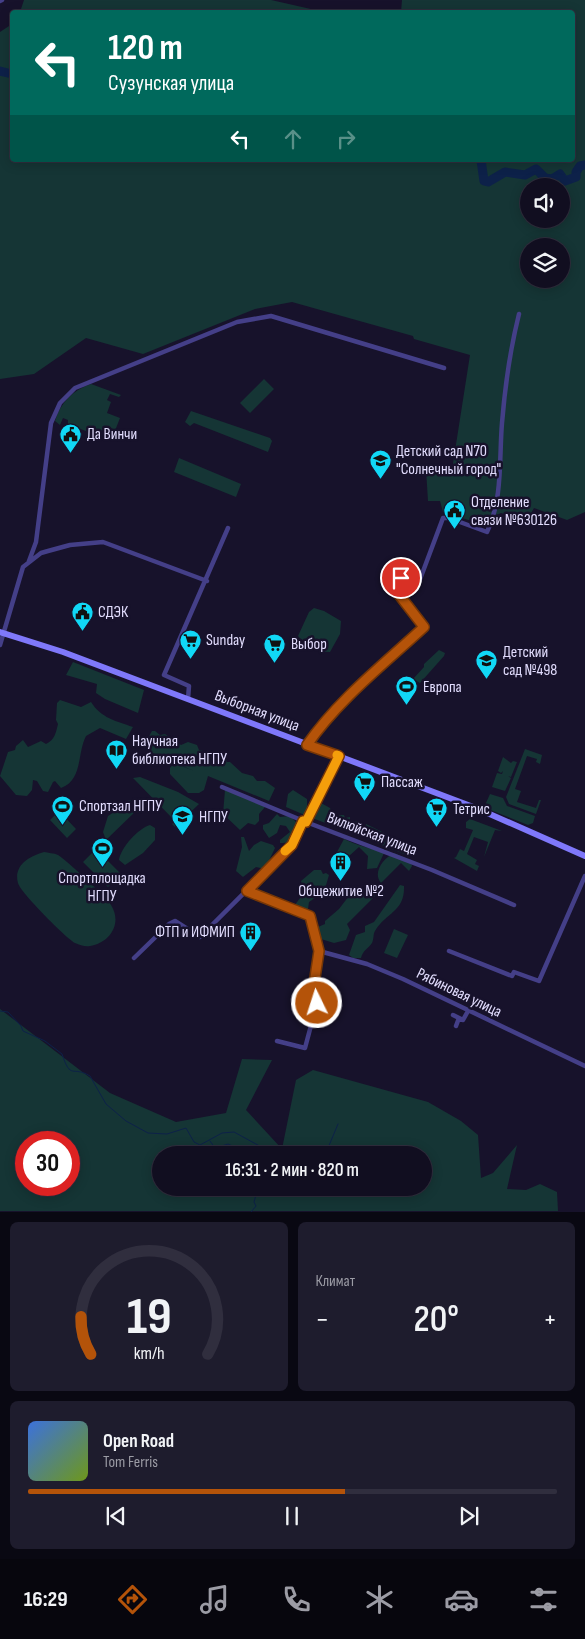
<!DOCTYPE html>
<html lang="ru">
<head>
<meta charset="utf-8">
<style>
	:root { --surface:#110e20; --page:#1e1c2d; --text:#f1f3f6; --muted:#9c9ca5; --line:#302e3e; --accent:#b45309 }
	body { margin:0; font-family:"Sofia Sans Condensed",sans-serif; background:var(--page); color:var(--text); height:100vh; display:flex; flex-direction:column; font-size:19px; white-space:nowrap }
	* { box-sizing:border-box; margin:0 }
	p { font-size:16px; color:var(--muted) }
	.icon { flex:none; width:28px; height:28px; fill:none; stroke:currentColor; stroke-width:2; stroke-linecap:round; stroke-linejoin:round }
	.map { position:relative; height:1212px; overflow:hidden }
	.drawer { display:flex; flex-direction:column; gap:10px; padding:10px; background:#090812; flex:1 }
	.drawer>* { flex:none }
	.top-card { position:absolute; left:10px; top:10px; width:565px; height:152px; border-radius:5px; box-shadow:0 2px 12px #0003,0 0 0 1px var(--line); background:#00695c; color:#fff; overflow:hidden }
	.fabs { position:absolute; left:520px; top:178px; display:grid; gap:10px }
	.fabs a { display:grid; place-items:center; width:50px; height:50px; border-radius:50%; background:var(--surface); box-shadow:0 2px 12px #0003,0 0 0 1px var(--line); font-size:25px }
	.speed { position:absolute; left:15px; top:1131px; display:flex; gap:10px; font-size:25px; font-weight:700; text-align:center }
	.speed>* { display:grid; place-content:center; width:65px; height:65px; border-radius:50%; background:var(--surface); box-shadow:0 2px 12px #0003,0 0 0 1px var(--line); line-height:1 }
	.speed .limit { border:8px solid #d22; background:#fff; color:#111 }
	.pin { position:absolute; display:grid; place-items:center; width:42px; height:42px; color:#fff; margin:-21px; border:2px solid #fff; border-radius:50%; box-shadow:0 1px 5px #0007 }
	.me { position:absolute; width:55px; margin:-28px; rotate:356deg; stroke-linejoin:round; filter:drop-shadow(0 0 4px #0008) }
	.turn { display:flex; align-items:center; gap:18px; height:105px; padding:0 15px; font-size:22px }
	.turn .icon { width:65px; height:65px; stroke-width:2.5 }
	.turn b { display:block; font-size:35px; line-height:42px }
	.lanes { display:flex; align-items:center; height:48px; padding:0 15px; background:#0003; justify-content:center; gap:25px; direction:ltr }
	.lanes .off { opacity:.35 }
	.big { font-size:38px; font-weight:600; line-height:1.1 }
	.drawer .card { flex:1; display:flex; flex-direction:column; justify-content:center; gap:8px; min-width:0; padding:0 18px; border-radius:8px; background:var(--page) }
	.drawer .dial { align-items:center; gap:0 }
	.dial svg { height:130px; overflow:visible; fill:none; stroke:var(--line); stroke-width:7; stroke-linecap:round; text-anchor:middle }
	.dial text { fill:var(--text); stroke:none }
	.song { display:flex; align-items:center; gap:15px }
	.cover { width:60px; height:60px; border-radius:8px; background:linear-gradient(135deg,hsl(220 70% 55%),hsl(80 70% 35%)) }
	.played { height:5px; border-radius:2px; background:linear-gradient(90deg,var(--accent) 60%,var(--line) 60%) }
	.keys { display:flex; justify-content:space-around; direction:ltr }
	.heat { display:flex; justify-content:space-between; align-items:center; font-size:28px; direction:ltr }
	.drawer .tiles { flex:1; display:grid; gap:10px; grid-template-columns:1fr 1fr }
	.card:last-child { grid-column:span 2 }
	.trip { position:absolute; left:152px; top:1146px; width:280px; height:50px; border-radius:25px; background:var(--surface); box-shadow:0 2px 12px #0003,0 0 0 1px var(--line); font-weight:600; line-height:50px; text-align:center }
	.tabs { display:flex; height:80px; justify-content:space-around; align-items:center; background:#07060d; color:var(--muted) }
	.tabs .icon { width:35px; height:35px }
	.tabs .on { color:var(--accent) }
	.tabs b { font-size:22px; color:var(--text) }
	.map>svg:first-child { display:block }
	.green { fill:#153535; fill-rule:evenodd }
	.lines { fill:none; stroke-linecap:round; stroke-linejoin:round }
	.stream { stroke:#0d2149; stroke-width:1 }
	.river { stroke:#0d2149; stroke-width:9 }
	.street { stroke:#443f88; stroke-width:4.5 }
	.secondary { stroke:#7f78fa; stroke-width:6 }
	.route-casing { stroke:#753606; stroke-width:12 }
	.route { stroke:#b45309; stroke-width:9 }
	.slow { stroke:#f59e0b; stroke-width:9 }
	.labels { text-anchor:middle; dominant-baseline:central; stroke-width:5; stroke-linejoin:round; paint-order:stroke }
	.poi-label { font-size:16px; fill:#e2ddfe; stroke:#17122b; text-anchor:start }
	.street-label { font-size:16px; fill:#e2ddfe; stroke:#17122b }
</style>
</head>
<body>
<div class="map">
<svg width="585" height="1212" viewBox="0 0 585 1212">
	<rect width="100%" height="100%" fill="#17122b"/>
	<path class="green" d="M24 0H271L324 12H20Z
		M402 0H585V512L567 520 534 508 527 521 501 513 478 523 443 512 440 501H428L426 469 452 470 470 355 414 339 413 336 292 302 255 309 143 354 86 338 34 374 0 379V32L12 24V160H572V12H401ZM529 186H561V219H529ZM529 246H561V279H529Z
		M264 379 274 389 250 413 240 403Z
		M91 384 121 395 119 397 110 394 107 400 111 402 107 413 120 418 111 441 68 424V420L63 418 60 425 55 421C60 403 73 390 91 384Z
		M191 411 270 438 272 441 268 452 194 423 190 426 185 422Z
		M179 458 241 484 236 497 174 472Z
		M314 608 324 611 341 621 340 634 330 652C319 652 305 645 298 636L309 612Z
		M439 650 445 653 444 656 420 683 413 679 424 667V664Z
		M73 662 144 690 138 713 105 699 96 693 97 684 66 675Z
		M60 700 81 707 91 702C101 718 116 721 133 727L126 739 100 728 86 736C77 753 83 780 61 788L55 781 53 782 48 792 43 791 37 781 33 780 32 790 27 796 16 795 0 776 8 752 15 750 16 746 23 740 28 747 41 741 46 744C55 740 56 732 58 724L56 720 57 703Z
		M152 731H155L160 735 165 734 181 745 188 742 197 745 199 750 223 756 226 758 227 762H230L242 773 253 776 257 781H265L275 788 269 801 208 776 204 790 199 793H188L170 774V768L174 763 194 771 148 751 147 740Z
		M525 749 542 755 540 764 536 762 537 759 527 756 515 789 521 791 517 802 536 808 539 800H541L536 814 509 804 506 797Z
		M503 757 511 763 513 761 517 762 511 777 508 776 511 778 505 791 492 787 497 773 502 774 503 771 501 773 498 771Z
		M140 777 178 792 199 804 175 827 172 824 175 821 133 778Z
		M225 790 268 807H265L259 814V821L255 825 248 823 240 830 223 814Z
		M293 790 307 799V816L286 807 288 794Z
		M490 794 503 798 507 806 535 816 533 823 528 825 488 809 486 803Z
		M130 800 139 808 106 840 103 832 108 816 125 805 126 801Z
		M321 803 330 808 333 815H344L345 818 350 817V821L361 822 355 834 312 818Z
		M59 811 76 829 67 838 50 820Z
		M277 814 280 817 290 816 297 823C296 836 293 844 280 843V840L290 832 286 826 280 825 277 833 269 838 263 829V825L269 823Z
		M470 819 502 831 495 830 484 857 488 842 474 837 467 854 477 860 475 864 479 866 477 871 454 858 456 857 460 849 464 851 473 830 466 828V822Z
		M366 824 415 848 409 856 367 839 364 833Z
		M150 825 155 828V840L143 853 125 865 119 860C121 847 139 828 150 825Z
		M241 837H244L249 851 254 845 261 841 273 845 275 848 265 869 256 867 243 877 236 871 242 847Z
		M344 839C355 845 371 848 384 853L377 868 367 869 368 856 359 847 338 866 337 852Z
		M96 849 121 874 108 887 83 862Z
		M44 852C48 853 54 853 58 855 66 860 107 897 111 905 123 924 109 943 90 946 85 947 80 945 75 943 66 938 20 892 18 883 13 865 30 856 44 852Z
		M394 853 410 860 412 866 409 871 401 863 381 883C372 872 384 858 394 853Z
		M314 870H321L323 874 326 873 329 875 324 892 309 902 308 909 313 917 310 919 294 906 307 889 302 885 301 881Z
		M400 885 404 886C405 912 386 912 375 931 373 934 374 939 372 943 368 949 363 950 361 958H353L349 955 356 935 365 932V926L374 922Z
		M355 888 363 894 373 892 375 896 347 924 350 930 346 940 334 943 321 939 317 933 318 927 325 924V921L339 909Z
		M394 929 408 935 397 958 384 953Z
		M0 1009 110 1093 176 1122 226 1113 242 1059 272 1060 246 1110 282 1149 296 1080 313 1070 428 1102 461 1121 478 1135 481 1178 493 1173 517 1145 507 1189 526 1190 540 1184 557 1192 558 1211H0ZM26 1142H69V1185H26ZM161 1155H424V1188H161Z"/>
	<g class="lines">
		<path class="stream" d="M0 1011 8 1012 21 1026 23 1031 45 1041 62 1054C71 1081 72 1065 90 1076L106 1104 126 1121 148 1133 167 1134 186 1128 194 1142 200 1145 222 1133 234 1132 276 1155
			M210 1141 215 1148 228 1144 254 1155
			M280 1155 328 1148 338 1124
			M251 1212 256 1206 254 1202 258 1188"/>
		<path class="river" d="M0 71 12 74
			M481 160 484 181 488 182 505 172 525 175 536 169 545 178 552 179 560 174 565 181 576 177V172L580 166 585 165"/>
		<path class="street" d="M0 1 2 0
			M29 561 36 542 51 423 60 403 75 388 237 322 271 316 444 368
			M0 645 23 567 41 553 48 551 70 545 103 542 207 581
			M188 699 189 686 164 675 228 528
			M307 745C338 700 384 664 424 627L397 592 401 578 419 582 443 518H449L487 532C503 499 499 458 502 423 505 386 510 350 519 314
			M222 787 306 822 432 870 514 905
			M306 822 339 756
			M247 891 310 916 319 959 313 991 317 1003 305 1048 277 1041
			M319 951 367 964 403 979 585 1066
			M449 951 512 976 514 972 539 981 585 876
			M134 958 169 924 175 921 200 937 292 845 303 821
			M453 1015 463 1020 468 1011
			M456 1026 459 1018"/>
		<path class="secondary" d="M0 632 63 652 476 808 585 856"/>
	</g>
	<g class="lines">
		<defs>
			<path id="route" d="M317 1003 313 991 319 951 310 916 247 891 292 845 303 821 306 822 339 756 307 745C338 700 384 664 424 627L397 592 401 578"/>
		</defs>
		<use href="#route" class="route-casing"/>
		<use href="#route" class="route"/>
		<path class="slow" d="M285 851 292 845 303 821 306 822 339 756 337 755"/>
	</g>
	<defs>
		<symbol id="civic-pin" viewBox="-11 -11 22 30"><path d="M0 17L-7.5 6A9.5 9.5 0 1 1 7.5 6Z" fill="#11d8f6" stroke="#17122b"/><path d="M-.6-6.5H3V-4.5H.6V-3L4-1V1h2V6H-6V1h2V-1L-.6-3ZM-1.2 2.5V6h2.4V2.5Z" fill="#111"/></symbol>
		<symbol id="school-pin" viewBox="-11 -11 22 30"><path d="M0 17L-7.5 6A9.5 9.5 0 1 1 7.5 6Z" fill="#11d8f6" stroke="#17122b"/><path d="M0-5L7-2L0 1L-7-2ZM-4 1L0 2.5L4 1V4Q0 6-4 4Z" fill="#111"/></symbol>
		<symbol id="supermarket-pin" viewBox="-11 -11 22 30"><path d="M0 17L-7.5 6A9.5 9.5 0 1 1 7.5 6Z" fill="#11d8f6" stroke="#17122b"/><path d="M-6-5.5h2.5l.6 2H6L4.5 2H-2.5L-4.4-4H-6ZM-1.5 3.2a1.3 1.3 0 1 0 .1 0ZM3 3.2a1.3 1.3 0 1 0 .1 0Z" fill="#111"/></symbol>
		<symbol id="stadium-pin" viewBox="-11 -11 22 30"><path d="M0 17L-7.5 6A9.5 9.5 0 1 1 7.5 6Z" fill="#11d8f6" stroke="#17122b"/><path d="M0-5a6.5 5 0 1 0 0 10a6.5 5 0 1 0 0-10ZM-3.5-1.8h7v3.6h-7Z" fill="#111"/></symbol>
		<symbol id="library-pin" viewBox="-11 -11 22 30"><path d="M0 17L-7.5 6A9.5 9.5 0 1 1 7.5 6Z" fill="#11d8f6" stroke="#17122b"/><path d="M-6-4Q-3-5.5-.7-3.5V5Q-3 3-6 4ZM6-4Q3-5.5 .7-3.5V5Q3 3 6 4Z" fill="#111"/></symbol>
		<symbol id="university-pin" viewBox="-11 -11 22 30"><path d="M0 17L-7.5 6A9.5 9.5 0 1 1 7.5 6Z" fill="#11d8f6" stroke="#17122b"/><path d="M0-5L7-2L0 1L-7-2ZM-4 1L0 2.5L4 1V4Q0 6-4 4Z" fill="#111"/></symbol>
		<symbol id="building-pin" viewBox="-11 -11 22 30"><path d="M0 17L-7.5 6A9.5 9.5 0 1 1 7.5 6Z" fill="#11d8f6" stroke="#17122b"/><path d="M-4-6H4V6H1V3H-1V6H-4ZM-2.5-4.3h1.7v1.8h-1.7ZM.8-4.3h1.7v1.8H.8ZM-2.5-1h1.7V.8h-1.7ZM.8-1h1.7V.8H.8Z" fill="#111"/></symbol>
	</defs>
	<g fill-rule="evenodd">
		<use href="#civic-pin" x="58" y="422" width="25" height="34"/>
		<use href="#school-pin" x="368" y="448" width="25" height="34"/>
		<use href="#civic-pin" x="442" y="498" width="25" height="34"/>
		<use href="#civic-pin" x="70" y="600" width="25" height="34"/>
		<use href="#supermarket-pin" x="178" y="628" width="25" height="34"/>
		<use href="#supermarket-pin" x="262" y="632" width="25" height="34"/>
		<use href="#school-pin" x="474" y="648" width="25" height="34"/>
		<use href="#stadium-pin" x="394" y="674" width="25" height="34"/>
		<use href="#library-pin" x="104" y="738" width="25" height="34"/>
		<use href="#supermarket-pin" x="352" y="770" width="25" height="34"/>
		<use href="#stadium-pin" x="50" y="794" width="25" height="34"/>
		<use href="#supermarket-pin" x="424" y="796" width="25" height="34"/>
		<use href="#university-pin" x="170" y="804" width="25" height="34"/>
		<use href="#stadium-pin" x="90" y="836" width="25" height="34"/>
		<use href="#building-pin" x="328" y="850" width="25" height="34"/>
		<use href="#building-pin" x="238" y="920" width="25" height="34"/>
	</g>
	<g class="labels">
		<g class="poi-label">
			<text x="87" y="434">Да Винчи</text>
			<text x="396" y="451">Детский сад N70<tspan x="396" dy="18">"Солнечный город"</tspan></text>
			<text x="471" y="502">Отделение<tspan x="471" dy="18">связи №630126</tspan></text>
			<text x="98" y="612">СДЭК</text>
			<text x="206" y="640">Sunday</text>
			<text x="291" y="644">Выбор</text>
			<text x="503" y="652">Детский<tspan x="503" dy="18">сад №498</tspan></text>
			<text x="423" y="687">Европа</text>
			<text x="132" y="741">Научная<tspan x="132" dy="18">библиотека НГПУ</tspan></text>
			<text x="381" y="782">Пассаж</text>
			<text x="79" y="806">Спортзал НГПУ</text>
			<text x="453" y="809">Тетрис</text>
			<text x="199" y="817">НГПУ</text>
			<text x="102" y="878" text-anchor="middle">Спортплощадка<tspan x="102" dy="18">НГПУ</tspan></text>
			<text x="341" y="891" text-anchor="middle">Общежитие №2</text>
			<text x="235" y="932" text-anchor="end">ФТП и ИФМИП</text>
		</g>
		<g class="street-label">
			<text transform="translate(257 711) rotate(21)">Выборная улица</text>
			<text transform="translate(372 834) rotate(21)">Вилюйская улица</text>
			<text transform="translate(459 993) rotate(26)">Рябиновая улица</text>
		</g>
	</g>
</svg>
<div class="fabs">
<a><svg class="icon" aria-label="sound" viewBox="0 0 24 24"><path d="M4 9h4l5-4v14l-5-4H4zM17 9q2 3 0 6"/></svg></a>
<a><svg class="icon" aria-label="layers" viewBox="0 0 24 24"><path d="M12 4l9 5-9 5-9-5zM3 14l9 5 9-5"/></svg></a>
</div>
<div class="speed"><div class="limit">30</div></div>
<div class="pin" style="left:401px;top:578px;background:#d93025"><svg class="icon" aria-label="arrive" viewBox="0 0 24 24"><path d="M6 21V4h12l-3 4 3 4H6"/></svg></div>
<svg class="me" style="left:317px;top:1003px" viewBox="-20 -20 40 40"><circle r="17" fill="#b45309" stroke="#fff" stroke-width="3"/><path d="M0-11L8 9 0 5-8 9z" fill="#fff"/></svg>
<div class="trip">16:31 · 2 мин · 820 m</div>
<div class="top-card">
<div class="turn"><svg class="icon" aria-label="left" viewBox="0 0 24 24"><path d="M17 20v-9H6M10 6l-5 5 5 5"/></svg><div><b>120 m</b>Сузунская улица</div></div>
<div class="lanes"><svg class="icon" aria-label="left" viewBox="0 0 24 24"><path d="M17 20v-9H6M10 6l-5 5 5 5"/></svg><svg class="icon off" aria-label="ahead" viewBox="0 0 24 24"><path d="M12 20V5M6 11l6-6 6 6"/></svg><svg class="icon off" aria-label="right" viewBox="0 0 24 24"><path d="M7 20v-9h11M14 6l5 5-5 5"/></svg></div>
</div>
</div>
<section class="drawer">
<div class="tiles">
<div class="card dial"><svg viewBox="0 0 100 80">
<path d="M14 69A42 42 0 1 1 86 69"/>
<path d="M14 69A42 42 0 0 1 8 46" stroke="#b45309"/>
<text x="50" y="56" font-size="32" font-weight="700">19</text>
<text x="50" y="72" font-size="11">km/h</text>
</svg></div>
<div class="card"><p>Климат</p>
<div class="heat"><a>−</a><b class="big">20°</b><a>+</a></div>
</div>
<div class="card">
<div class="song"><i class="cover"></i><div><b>Open Road</b><p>Tom Ferris</p></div></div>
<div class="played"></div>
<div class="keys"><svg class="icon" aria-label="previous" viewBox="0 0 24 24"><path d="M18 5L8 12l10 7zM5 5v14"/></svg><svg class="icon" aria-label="pause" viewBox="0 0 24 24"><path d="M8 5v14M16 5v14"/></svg><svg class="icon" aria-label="next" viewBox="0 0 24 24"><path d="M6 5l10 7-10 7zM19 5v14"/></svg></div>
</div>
</div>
</section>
<nav class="tabs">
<b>16:29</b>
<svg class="icon on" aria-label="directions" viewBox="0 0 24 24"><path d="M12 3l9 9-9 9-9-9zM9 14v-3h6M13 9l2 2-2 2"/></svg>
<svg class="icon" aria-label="music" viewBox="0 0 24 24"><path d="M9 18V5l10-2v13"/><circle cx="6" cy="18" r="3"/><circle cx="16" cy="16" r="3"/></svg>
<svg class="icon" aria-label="phone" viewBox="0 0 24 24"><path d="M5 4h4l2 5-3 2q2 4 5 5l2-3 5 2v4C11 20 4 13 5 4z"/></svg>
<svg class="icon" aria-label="climate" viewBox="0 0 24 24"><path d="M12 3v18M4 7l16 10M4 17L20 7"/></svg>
<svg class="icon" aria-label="car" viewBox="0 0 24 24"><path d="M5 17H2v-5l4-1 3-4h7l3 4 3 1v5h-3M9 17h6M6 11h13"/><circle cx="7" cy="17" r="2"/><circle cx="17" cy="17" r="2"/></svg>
<svg class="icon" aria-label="filters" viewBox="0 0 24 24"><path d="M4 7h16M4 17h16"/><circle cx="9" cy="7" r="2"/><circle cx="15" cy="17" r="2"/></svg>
</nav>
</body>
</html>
